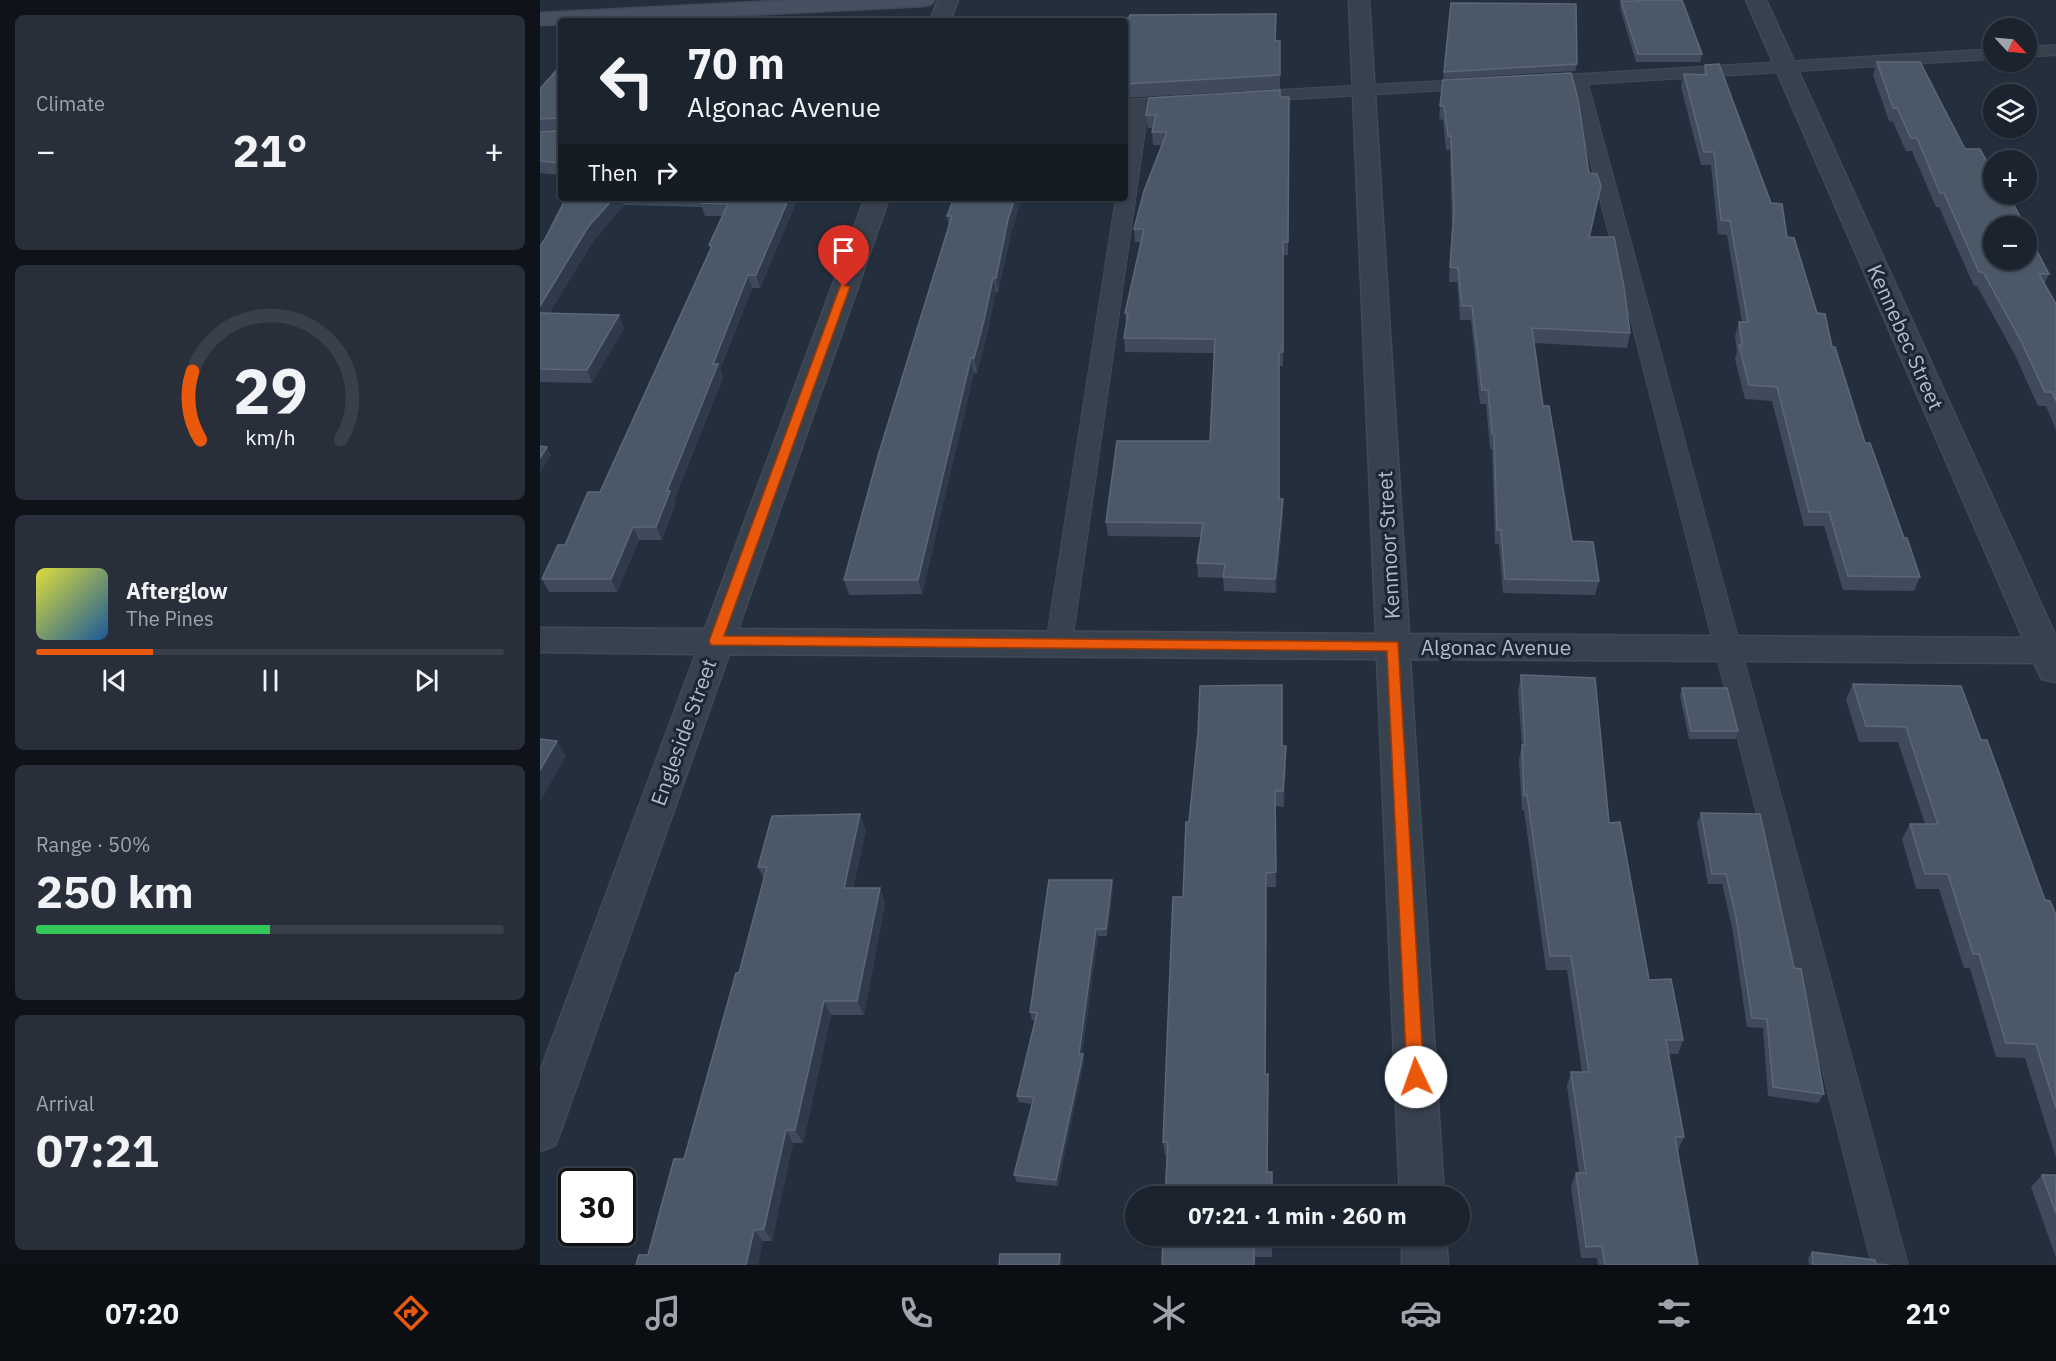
<!DOCTYPE html>
<html lang="en">
<head>
<meta charset="utf-8">
<style>
	:root { --surface:#1b232e; --page:#282f3a; --text:#f1f3f6; --muted:#a0a4aa; --line:#39404a; --accent:#ea580c }
	body { margin:0; font-family:"IBM Plex Sans",sans-serif; background:var(--page); color:var(--text); height:100vh; display:flex; flex-direction:column; font-size:22px; white-space:nowrap }
	* { box-sizing:border-box; margin:0 }
	p { font-size:20px; color:var(--muted) }
	.icon { flex:none; width:33px; height:33px; fill:none; stroke:currentColor; stroke-width:2; stroke-linecap:round; stroke-linejoin:round }
	.map { position:relative; flex:1; overflow:hidden }
	.panel { display:flex; flex-direction:column; gap:15px; padding:15px; background:#0f1319; width:540px }
	.panel>* { flex:none }
	.banner { position:absolute; left:18px; top:18px; width:570px; height:183px; border-radius:6px; box-shadow:0 2px 4px #0004,0 0 0 2px var(--line); background:#1b232e; color:var(--text); overflow:hidden }
	.needle { width:39px; rotate:116deg }
	.buttons { position:absolute; left:1443px; top:18px; display:grid; gap:12px }
	.buttons a { display:grid; place-items:center; width:54px; height:54px; border-radius:50%; background:var(--surface); box-shadow:0 2px 4px #0004,0 0 0 2px var(--line); font-size:30px }
	.speed { position:absolute; left:18px; top:1168px; display:flex; gap:12px; font-size:30px; font-weight:700; text-align:center }
	.speed>* { display:grid; place-content:center; width:78px; height:78px; border-radius:50%; background:var(--surface); box-shadow:0 2px 4px #0004,0 0 0 2px var(--line); line-height:1 }
	.speed .limit { border:3px solid #111; border-radius:9px; background:#fff; color:#111 }
	.pin { position:absolute; display:grid; place-items:center; width:51px; height:51px; color:#fff; margin:-62px -26px; border-radius:50% 50% 50% 0; rotate:-45deg; box-shadow:0 0 6px #0007 }
	.pin .icon { rotate:45deg }
	.me { position:absolute; width:66px; margin:-33px; rotate:357deg; stroke-linejoin:round; filter:drop-shadow(0 0 4px #0008) }
	.turn { display:flex; align-items:center; gap:21px; height:126px; padding:0 30px; font-size:27px }
	.turn .icon { width:78px; height:78px; stroke-width:2.5 }
	.turn b { display:block; font-size:42px; line-height:51px }
	.then { display:flex; align-items:center; height:57px; padding:0 30px; background:#0003; gap:12px; font-size:22px }
	.big { font-size:45px; font-weight:700; line-height:1.1 }
	.panel .tile { flex:1; display:flex; flex-direction:column; justify-content:center; gap:9px; min-width:0; padding:0 21px; border-radius:9px; background:var(--page) }
	.panel .dial { align-items:center; gap:0 }
	.dial svg { height:156px; overflow:visible; fill:none; stroke:var(--line); stroke-width:7; stroke-linecap:round; text-anchor:middle }
	.dial text { fill:var(--text); stroke:none }
	.song { display:flex; align-items:center; gap:18px }
	.cover { width:72px; height:72px; border-radius:9px; background:linear-gradient(135deg,hsl(60 70% 55%),hsl(210 70% 35%)) }
	.played { height:6px; border-radius:3px; background:linear-gradient(90deg,var(--accent) 25%,var(--line) 25%) }
	.keys { display:flex; justify-content:space-around; direction:ltr }
	.heat { display:flex; justify-content:space-between; align-items:center; font-size:33px; direction:ltr }
	.charge { height:9px; border-radius:4px; background:linear-gradient(90deg,#34c759 50%,var(--line) 0) }
	.trip { position:absolute; left:585px; top:1186px; width:345px; height:60px; border-radius:30px; background:var(--surface); box-shadow:0 2px 4px #0004,0 0 0 2px var(--line); font-weight:700; line-height:60px; text-align:center }
	.dock { display:flex; height:96px; justify-content:space-around; align-items:center; background:#0b0e12; color:var(--muted) }
	.dock .icon { width:42px; height:42px }
	.dock .active { color:var(--accent) }
	.dock b { font-size:27px; color:var(--text) }
	main { display:flex; flex:1; min-height:0 }
	.map>svg:first-child { display:block }
	.lines { fill:none; stroke-linecap:round; stroke-linejoin:round }
	.lane-casing { stroke:#414a57; stroke-width:2 }
	.street-casing { stroke:#414a57; stroke-width:3 }
	.secondary-casing { stroke:#414a57; stroke-width:3 }
	.lane { fill:#38414e; fill-rule:evenodd }
	.street { fill:#38414e; fill-rule:evenodd }
	.secondary { fill:#465061; fill-rule:evenodd }
	.wall { fill:#3f4b5c }
	.shaded-wall { fill:#2f3b4b }
	.building { fill:#4b5868; stroke:#5c6777; stroke-width:1.5 }
	.route { fill:#ea580c; stroke:#983908; stroke-width:1.5 }
	.labels { text-anchor:middle; dominant-baseline:central; stroke-width:6; stroke-linejoin:round; paint-order:stroke }
	.street-label { font-size:21px; fill:#b4bcc9; stroke:#1d2633 }
</style>
</head>
<body>
<main>
<section class="panel">
<div class="tile"><p>Climate</p>
<div class="heat"><a>−</a><b class="big">21°</b><a>+</a></div>
</div>
<div class="tile dial"><svg viewBox="0 0 100 80">
<path d="M14 69A42 42 0 1 1 86 69"/>
<path d="M14 69A42 42 0 0 1 10 34" stroke="#ea580c"/>
<text x="50" y="56" font-size="32" font-weight="700">29</text>
<text x="50" y="72" font-size="11">km/h</text>
</svg></div>
<div class="tile">
<div class="song"><i class="cover"></i><div><b>Afterglow</b><p>The Pines</p></div></div>
<div class="played"></div>
<div class="keys"><svg class="icon" aria-label="previous" viewBox="0 0 24 24"><path d="M18 5L8 12l10 7zM5 5v14"/></svg><svg class="icon" aria-label="pause" viewBox="0 0 24 24"><path d="M8 5v14M16 5v14"/></svg><svg class="icon" aria-label="next" viewBox="0 0 24 24"><path d="M6 5l10 7-10 7zM19 5v14"/></svg></div>
</div>
<div class="tile"><p>Range · 50%</p><b class="big">250 km</b><div class="charge"></div></div>
<div class="tile"><p>Arrival</p><b class="big">07:21</b></div>
</section>
<div class="map">
<svg width="1516" height="1265" viewBox="0 0 1516 1265">
	<rect width="100%" height="100%" fill="#242f3e"/>
	<g class="lines">
		<defs>
			<path id="lane" d="M1516 45V55L1486 57V47Z
				M1454 49V59L1048 84 1368 1265H1332L1031 85 1017 84 1014 80 1023 75Z
				M935 79 944 84 941 88 705 102 696 97 705 92Z
				M642 96 651 101 648 105 608 109 532 643 528 650 519 653 510 650 506 643 576 198H585V144L590 110H585V100Z"/>
			<path id="street" d="M398 0H418L410 21H390Z
				M809 0H829L869 634 1483 638 1206 0H1226L1516 637V682L1502 679 1494 663 870 659 904 1197H860L837 659 189 654 21 1130 15 1145 0 1151V1072L156 654 0 652V628L165 629 325 198H349L198 629 836 634Z
				M862 1236H906L908 1265H862Z"/>
			<path id="secondary" d="M259 0H394L391 4 384 6 85 21H21V24L0 25V13Z"/>
		</defs>
		<use href="#lane" class="lane-casing"/>
		<use href="#street" class="street-casing"/>
		<use href="#secondary" class="secondary-casing"/>
		<use href="#lane" class="lane"/>
		<use href="#street" class="street"/>
		<use href="#secondary" class="secondary"/>
	</g>
	<path class="wall" d="M1096 0H1142L1162 54 1160 62H1096L1080 8 1081 1H1096Z
		M911 3 1037 64 1035 71 903 79Z
		M585 21 740 41V89L585 98Z
		M1337 62 1425 149 1454 194 1509 274 1504 284 1516 304V430L1506 406H1498L1475 355 1437 286H1434L1399 207H1396L1372 151H1366L1353 122 1349 121 1333 75Z
		M21 65V175L0 173V132L18 131H0V89Z
		M1165 65 1247 237 1277 313 1292 347 1325 443 1364 538 1380 577 1374 591 1303 590 1284 526H1264L1232 401 1205 399 1195 359 1197 352 1195 336 1199 322H1202L1187 235 1178 234 1171 165H1161L1141 87 1144 74 1163 75Z
		M903 80 1049 173 1058 200 1050 237 1090 333 1087 348 994 343 1003 406 1032 541 1059 581 1055 595 963 593 959 544H955L952 449H950L946 404H940L931 320H920L917 282H909L912 225 910 150H906L903 120 899 119Z
		M740 97H749L748 255H743V366H739V499H743V513L736 593 684 591 683 578 658 577 657 563 661 537 568 536 566 522 670 441 674 353 585 352 584 338 586 324 585 313 601 242H595L594 229 622 145H613L612 132 613 128H608L606 115Z
		M26 198H258L220 288H212L180 370 183 377 134 501 135 504 122 540H99L77 592H9L2 579 60 492 171 249 169 245 183 216H165L162 207 84 205 54 240 9 313 84 328 52 383 0 382V246L5 239Z
		M414 198H488V200H481L471 234 458 292H456L447 335 437 373H434L382 594 309 595 304 580 409 226 407 216Z
		M981 675 1069 823 1109 980 1143 1040 1138 1054H1128L1144 1137 1138 1150H1137L1158 1265H1058L1057 1258H1041L1031 1186 1036 1173H1039L1027 1086 1031 1072H1042L1027 970H1006L984 810H982L979 760 982 746 978 691Z
		M1313 684 1441 740 1505 900 1516 915V1158L1485 1058 1456 1057 1430 968H1424L1399 889H1376L1362 839 1370 824H1385L1358 742H1319L1306 699Z
		M1142 688 1198 731 1196 739H1149L1140 696Z
		M742 746H746V762L744 807 735 806 736 887H727L726 1074H728V1172L732 1197 625 1155 623 1142 649 822Z
		M1161 813 1254 968 1284 1094 1278 1103 1228 1096 1223 1028 1207 1027 1192 927 1182 884H1168L1157 823Z
		M326 830 313 888H340L345 903 324 1015H291L263 1143H253L232 1241H223L108 1255 144 1159 199 973 224 879 218 867Z
		M573 888 567 936H558L542 1054 544 1061 518 1186 477 1182 474 1175 492 1104 479 1102 477 1096 495 1020H492L490 1012Z
		M1502 1175H1516V1258L1491 1187Z
		M732 1236V1257H715V1265H622Z
		M1272 1252 1336 1264 1349 1265H1269L1268 1258Z"/>
	<path class="shaded-wall" d="M586 98 587 112 585 127V106Z
		M1061 186 1058 200 1047 251 1049 237Z
		M74 198H81L84 205 54 240 2 326 0 322V306L48 227Z
		M249 198H258L220 288 216 275Z
		M475 198H481V200L471 234 458 292 456 278 468 219Z
		M208 275 212 288 180 370 183 377 134 501 135 504 122 540 116 527 127 491 173 364Z
		M453 278 456 292 447 335 437 373 434 358Z
		M79 315 84 328 52 383 47 370Z
		M431 358 434 373 382 594 378 580Z
		M7 447 11 455 0 473V458Z
		M743 499V513L736 593 735 579Z
		M93 527 99 540 77 592 71 579Z
		M17 741 26 756 0 802V770Z
		M746 746V762L744 807 743 791Z
		M320 814 326 830 310 903 304 888Z
		M726 873 727 887 726 1087 725 1074Z
		M572 880 573 888 567 936 566 929Z
		M340 888 345 903 324 1015 317 1001Z
		M556 929 558 936 541 1060 539 1054Z
		M284 1001 291 1015 263 1143 255 1130Z
		M543 1054 544 1061 518 1186 516 1180Z
		M246 1130 253 1143 232 1241 224 1229Z
		M214 1230 223 1241 218 1265H206Z
		M520 1254 522 1260V1265H519Z"/>
	<path class="building" d="M1099 0H1142L1162 54H1098L1081 1H1099Z
		M911 3 1036 4 1037 64 904 72Z
		M736 14 735 41H740V75L585 84V21H520L521 18H589L590 15Z
		M1337 62H1380L1425 149H1440L1454 175V194H1468L1485 226H1454V260H1486V230L1509 274H1499L1516 304V401L1512 392H1505L1481 341 1443 272H1439L1404 193H1400L1377 138H1371L1357 108H1353Z
		M1179 64 1231 203 1242 204 1247 237 1254 238 1277 313 1285 314 1292 347H1295L1325 443H1330L1364 538H1367L1380 577 1308 576 1289 512H1269L1237 387 1209 385 1199 345H1202L1199 322H1208L1190 221 1181 220 1174 152H1164L1144 74 1166 75 1165 65Z
		M21 65V163L0 161V132L18 131V118L0 119V89Z
		M1031 73 1038 99 1049 173 1057 174 1061 186 1049 237H1074L1084 287 1090 333 992 328 1003 406H1009L1032 541 1053 542 1059 581 965 579 961 530H957L954 434H952L948 390H942L932 306H922L918 268 910 267 914 211 911 136H908L904 106H900L903 80Z
		M740 90V97H749L748 242H743V352H739V499H743L735 579 683 577 685 564 657 563 663 523 566 522 577 441H670L675 339 584 338 588 313H585L604 229H594L604 191 627 132H612L616 115H606L609 98Z
		M26 198H74L48 227 0 306V246L5 239Z
		M164 198H249L216 275H208L173 364H178L127 491H130L116 527H93L71 579H2L18 545H25L48 492H60L172 246 169 245 188 204 161 203Z
		M414 198H475L468 219 456 278H453L444 320 434 358H431L378 580H304L338 456 412 216H407Z
		M0 313 79 315 47 370 0 369Z
		M0 446 7 447 0 458Z
		M981 675 1055 678 1069 823 1080 822 1109 980 1131 979 1143 1040H1126L1144 1137H1135L1158 1265H1065L1062 1246 1046 1247 1036 1173H1046L1031 1072H1049L1031 956H1010L987 795H984L982 745H985Z
		M1313 684 1421 686 1441 740H1447L1505 900 1510 901 1516 915V1108L1496 1044 1466 1043 1439 954H1433L1408 874H1385L1370 824H1398L1366 727 1326 726Z
		M742 685V746H746L743 791H735L736 872 726 873 725 1074H728L727 1172H732V1197H625L628 1142H623L633 897H643L646 822H649L658 733 660 686Z
		M1142 688H1187L1198 731H1151Z
		M0 739 17 741 0 770Z
		M1161 813 1220 814 1254 968 1261 969 1284 1094 1233 1087 1227 1019 1212 1018 1196 917 1186 874H1172Z
		M320 814 304 888H340L317 1001H284L255 1130H246L224 1229 214 1230 206 1265H96L99 1255H108L134 1159H144L196 973H199L227 867H218L232 816Z
		M509 880H572L566 929H556L539 1054H543L516 1180 474 1175 494 1097 477 1096 497 1013 490 1012Z
		M1502 1175H1516V1213Z
		M623 1236H732V1245H714V1265H622Z
		M1272 1252 1335 1260 1336 1264 1349 1265H1273Z
		M460 1254H520L519 1265H459Z"/>
	<path class="route" d="M301 284 310 287 184 636 858 642 884 1077 882 1083 876 1085 869 1083 867 1077 847 651 171 645 169 641Z"/>
	<g class="labels">
		<g class="street-label">
			<text transform="translate(1366 337) rotate(66)">Kennebec Street</text>
			<text transform="translate(848 545) rotate(-93)">Kenmoor Street</text>
			<text x="956" y="647">Algonac Avenue</text>
			<text transform="translate(143 732) rotate(-70)">Engleside Street</text>
		</g>
	</g>
</svg>
<div class="buttons">
<a><svg class="needle" viewBox="-14 -14 28 28"><path d="M0-13l5 13h-10z" fill="#e53935"/><path d="M0 13l5-13h-10z" fill="#a0a4aa"/></svg></a>
<a><svg class="icon" aria-label="layers" viewBox="0 0 24 24"><path d="M12 4l9 5-9 5-9-5zM3 14l9 5 9-5"/></svg></a>
<a>+</a>
<a>−</a>
</div>
<div class="speed"><div class="limit">30</div></div>
<div class="pin" style="left:304px;top:287px;background:#d93025"><svg class="icon" aria-label="arrive" viewBox="0 0 24 24"><path d="M6 21V4h12l-3 4 3 4H6"/></svg></div>
<svg class="me" style="left:876px;top:1077px" viewBox="-20 -20 40 40"><circle r="19" fill="#fff"/><path d="M0-13L10 11 0 6-10 11z" fill="#ea580c"/></svg>
<div class="trip">07:21 · 1 min · 260 m</div>
<div class="banner">
<div class="turn"><svg class="icon" aria-label="left" viewBox="0 0 24 24"><path d="M17 20v-9H6M10 6l-5 5 5 5"/></svg><div><b>70 m</b>Algonac Avenue</div></div>
<div class="then">Then<svg class="icon" aria-label="right" viewBox="0 0 24 24"><path d="M7 20v-9h11M14 6l5 5-5 5"/></svg></div>
</div>
</div>
</main>
<nav class="dock">
<b>07:20</b>
<svg class="icon active" aria-label="directions" viewBox="0 0 24 24"><path d="M12 3l9 9-9 9-9-9zM9 14v-3h6M13 9l2 2-2 2"/></svg>
<svg class="icon" aria-label="music" viewBox="0 0 24 24"><path d="M9 18V5l10-2v13"/><circle cx="6" cy="18" r="3"/><circle cx="16" cy="16" r="3"/></svg>
<svg class="icon" aria-label="phone" viewBox="0 0 24 24"><path d="M5 4h4l2 5-3 2q2 4 5 5l2-3 5 2v4C11 20 4 13 5 4z"/></svg>
<svg class="icon" aria-label="climate" viewBox="0 0 24 24"><path d="M12 3v18M4 7l16 10M4 17L20 7"/></svg>
<svg class="icon" aria-label="car" viewBox="0 0 24 24"><path d="M5 17H2v-5l4-1 3-4h7l3 4 3 1v5h-3M9 17h6M6 11h13"/><circle cx="7" cy="17" r="2"/><circle cx="17" cy="17" r="2"/></svg>
<svg class="icon" aria-label="filters" viewBox="0 0 24 24"><path d="M4 7h16M4 17h16"/><circle cx="9" cy="7" r="2"/><circle cx="15" cy="17" r="2"/></svg>
<b>21°</b>
</nav>
</body>
</html>
